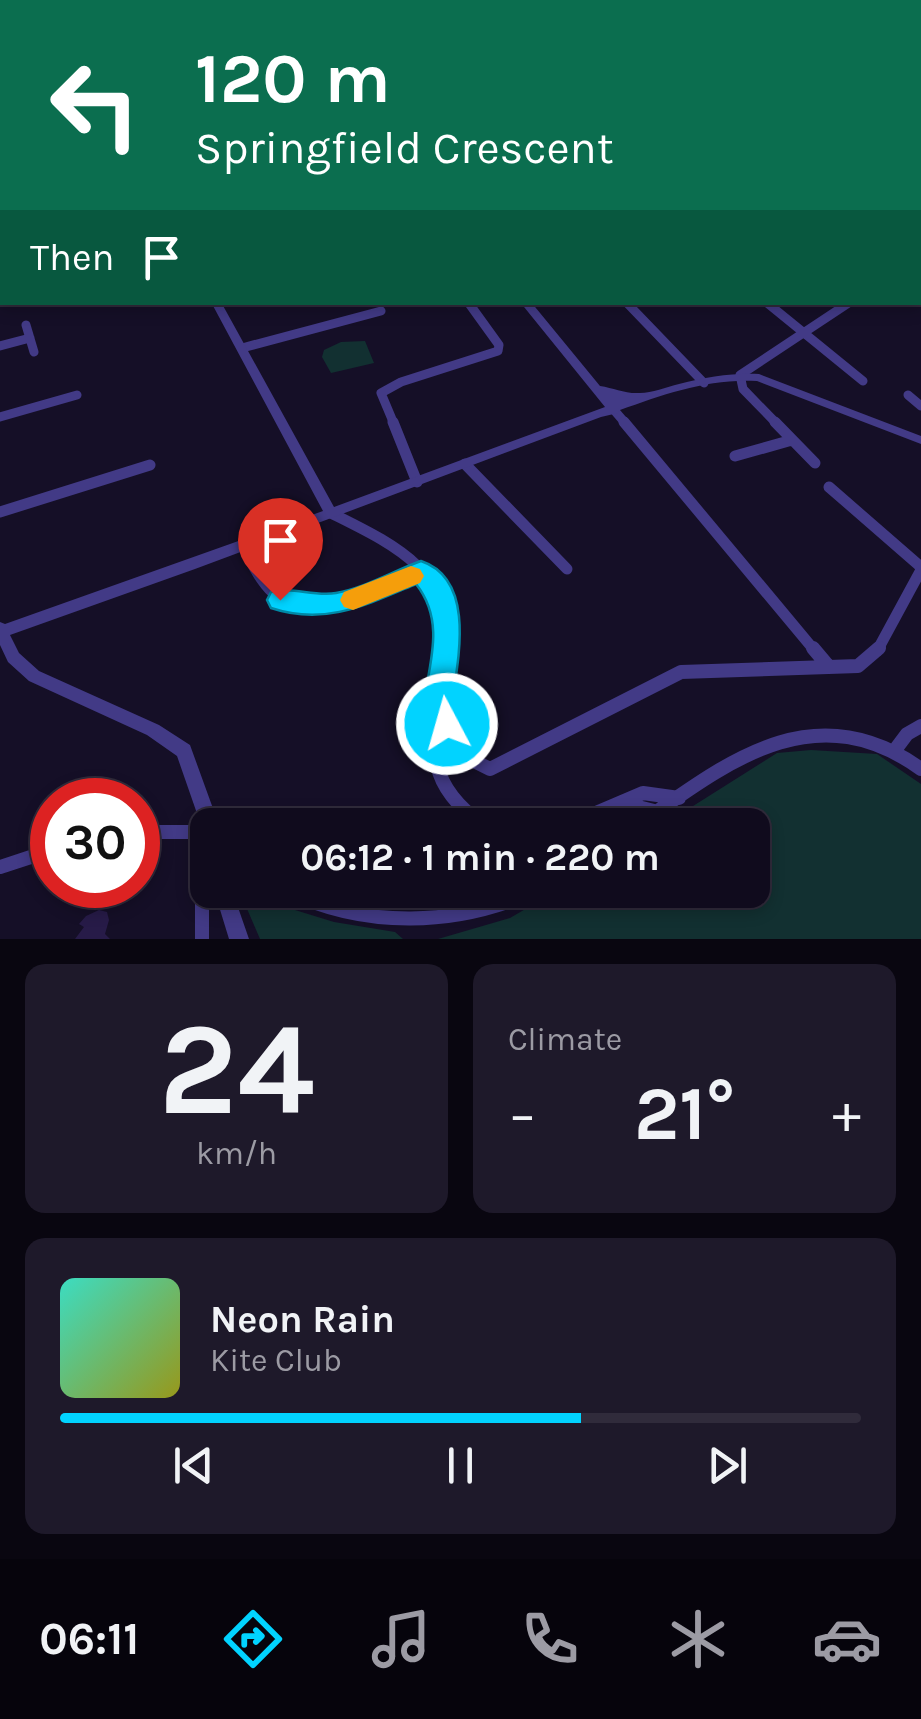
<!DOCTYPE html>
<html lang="en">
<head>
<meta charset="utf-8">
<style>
	:root { --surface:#100b1d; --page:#1e192a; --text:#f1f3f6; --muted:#9c9ba4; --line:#302b3b; --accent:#01d3ff }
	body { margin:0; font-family:Karla,sans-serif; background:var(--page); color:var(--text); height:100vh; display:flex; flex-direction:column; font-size:38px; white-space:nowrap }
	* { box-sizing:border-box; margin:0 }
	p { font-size:32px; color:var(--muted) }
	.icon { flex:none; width:55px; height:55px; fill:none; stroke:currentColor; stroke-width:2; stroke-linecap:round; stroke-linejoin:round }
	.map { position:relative; height:939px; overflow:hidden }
	.drawer { display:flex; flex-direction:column; gap:25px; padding:25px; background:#090610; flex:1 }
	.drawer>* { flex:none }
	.top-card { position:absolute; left:0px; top:0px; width:922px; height:305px; box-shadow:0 5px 15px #0003,0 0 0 2px var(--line); background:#0b6e4f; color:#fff; overflow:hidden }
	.speed { position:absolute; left:30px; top:778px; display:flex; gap:20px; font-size:50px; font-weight:700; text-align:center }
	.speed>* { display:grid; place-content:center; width:130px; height:130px; border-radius:50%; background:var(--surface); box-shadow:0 5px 15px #0003,0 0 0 2px var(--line); line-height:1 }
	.speed .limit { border:15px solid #d22; background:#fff; color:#111 }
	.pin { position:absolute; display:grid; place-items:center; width:85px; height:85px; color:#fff; margin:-102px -42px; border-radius:50% 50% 50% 0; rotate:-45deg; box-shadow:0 0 10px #0007 }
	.pin .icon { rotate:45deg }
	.me { position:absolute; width:110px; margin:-55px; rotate:354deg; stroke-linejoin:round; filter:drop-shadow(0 0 8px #0008) }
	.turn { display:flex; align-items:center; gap:35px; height:210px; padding:0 30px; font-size:45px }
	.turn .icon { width:130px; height:130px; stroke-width:2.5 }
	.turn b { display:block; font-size:70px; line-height:85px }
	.then { display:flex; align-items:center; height:95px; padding:0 30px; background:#0003; gap:20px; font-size:38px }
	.big { font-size:75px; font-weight:700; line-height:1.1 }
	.drawer .widget { flex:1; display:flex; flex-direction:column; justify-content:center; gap:15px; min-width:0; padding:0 35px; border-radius:20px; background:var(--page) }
	.drawer .dial { align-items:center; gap:0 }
	.dial b { font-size:130px; line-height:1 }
	.song { display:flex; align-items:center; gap:30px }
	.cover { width:120px; height:120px; border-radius:15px; background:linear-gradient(135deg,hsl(170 70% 55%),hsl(60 70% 35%)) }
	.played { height:10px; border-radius:5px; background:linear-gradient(90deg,var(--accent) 65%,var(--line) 65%) }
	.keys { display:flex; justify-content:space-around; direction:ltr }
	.heat { display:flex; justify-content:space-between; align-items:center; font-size:55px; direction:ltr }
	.drawer .tiles { flex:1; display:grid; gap:25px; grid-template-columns:1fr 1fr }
	.widget:last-child { grid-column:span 2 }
	.trip { position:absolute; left:190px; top:808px; width:580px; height:100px; border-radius:20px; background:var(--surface); box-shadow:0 5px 15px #0003,0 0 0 2px var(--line); font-weight:700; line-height:100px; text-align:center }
	.tab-bar { display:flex; height:160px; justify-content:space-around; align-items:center; background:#06040c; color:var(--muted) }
	.tab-bar .icon { width:70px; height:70px }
	.tab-bar .current { color:var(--accent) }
	.tab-bar b { font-size:45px; color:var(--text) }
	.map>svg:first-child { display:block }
	.green { fill:#123031 }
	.building { fill:#271b48 }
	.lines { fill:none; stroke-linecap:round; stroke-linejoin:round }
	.minor-far3 { stroke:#423a86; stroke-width:5 }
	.minor-far2 { stroke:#423a86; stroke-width:9 }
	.minor-far1 { stroke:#423a86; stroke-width:11 }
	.minor { stroke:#423a86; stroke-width:14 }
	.tertiary { fill:#423a86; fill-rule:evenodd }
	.secondary { fill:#7a6cff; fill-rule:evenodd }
	.route { fill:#01d3ff; stroke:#0189a6; stroke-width:2.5 }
	.slow { fill:#f59e0b }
</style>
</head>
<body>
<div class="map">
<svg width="921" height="939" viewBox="0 0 921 939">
	<rect width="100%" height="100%" fill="#150f27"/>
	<path class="green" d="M365 341 374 363 331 373 322 357 324 350 341 342Z
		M811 750 877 754 921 784V939H438L510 918 558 890H752V825H663L777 753Z
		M239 890H259L282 906 334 922 395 932 403 939H260Z"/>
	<path class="building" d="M99 910 107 912 109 920 105 934 110 939H75L84 927 79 924 86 916Z"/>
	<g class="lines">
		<path class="minor-far3" d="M332 0 337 2
			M415 0 419 2
			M506 0 510 2
			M722 0 727 2
			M885 0 891 2
			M559 2 574 0
			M650 2 657 1"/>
		<path class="minor-far2" d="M626 302 704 383
			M766 302 863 381
			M26 325 34 352
			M0 346 30 338
			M242 348 381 311
			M908 395 921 406
			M614 410 626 424
			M0 417 77 395
			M394 424 381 393 401 382 498 351 499 345 468 302
			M777 424 743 389 740 375 850 302"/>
		<path class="minor-far1" d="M393 422 417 482
			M624 422 815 651
			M775 422 815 463
			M735 456 792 440
			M465 464 567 569
			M829 487 921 567
			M0 512 150 465
			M331 513C393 544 454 571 448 651
			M242 545C252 562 261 585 278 597 319 625 382 589 421 572
			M877 651 921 570"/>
		<path class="minor" d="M448 648C443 725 407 771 483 825
			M813 648 829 667
			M436 713 476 762 490 769 681 672 858 666 879 648
			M895 750 907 734 921 726
			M626 804 658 812
			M568 825 643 793 679 798
			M638 825C726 763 814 692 921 769
			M138 832H208
			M0 867 52 850
			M285 890C364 929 457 927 537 890
			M202 939V903L208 871"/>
		<path class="tertiary" d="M19 0H25L26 2H21Z
			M280 0H286L288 2H282Z
			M0 163H2V167H0Z
			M211 302H221L334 507 605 407 520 302H531L600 386C614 388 625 394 640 393 652 393 666 387 679 384 706 377 731 373 759 374L921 436V444L757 381C710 378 664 394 620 410L618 413 601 417 195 569 10 635 19 653 39 671 159 725 190 745 219 825H208V833L204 831 201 825 177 756 147 735 29 681 8 662 0 645V622L5 624 323 511Z
			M214 890H232L249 939H229Z"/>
		<path class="secondary" d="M920 63H921V67H920Z"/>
	</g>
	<path class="route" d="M421 561C478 580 457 665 451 708L461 724 457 733 447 737 436 733 422 712C428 667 447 623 416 584 366 605 325 626 271 608L267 600 271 592C291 586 314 597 336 593 365 588 393 571 421 561Z"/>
	<path class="slow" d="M411 566 420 569 424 576 420 583 353 610 344 607 340 600 344 592Z"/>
</svg>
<div class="speed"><div class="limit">30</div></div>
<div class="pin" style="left:280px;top:600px;background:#d93025"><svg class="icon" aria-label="arrive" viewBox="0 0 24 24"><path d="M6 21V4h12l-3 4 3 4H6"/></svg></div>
<svg class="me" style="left:447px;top:724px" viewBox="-20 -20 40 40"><circle r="17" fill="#01d3ff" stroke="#fff" stroke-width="3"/><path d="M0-11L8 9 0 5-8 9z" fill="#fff"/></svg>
<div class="trip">06:12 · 1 min · 220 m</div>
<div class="top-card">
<div class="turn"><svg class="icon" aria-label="left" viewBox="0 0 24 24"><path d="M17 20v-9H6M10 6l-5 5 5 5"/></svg><div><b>120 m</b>Springfield Crescent</div></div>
<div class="then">Then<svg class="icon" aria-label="arrive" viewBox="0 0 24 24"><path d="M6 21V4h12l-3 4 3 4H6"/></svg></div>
</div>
</div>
<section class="drawer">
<div class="tiles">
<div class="widget dial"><b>24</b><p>km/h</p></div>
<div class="widget"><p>Climate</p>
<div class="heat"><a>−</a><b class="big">21°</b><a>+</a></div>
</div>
<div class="widget">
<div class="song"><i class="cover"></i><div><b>Neon Rain</b><p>Kite Club</p></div></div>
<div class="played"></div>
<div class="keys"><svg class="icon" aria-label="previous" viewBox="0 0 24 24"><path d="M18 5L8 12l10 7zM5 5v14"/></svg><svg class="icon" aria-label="pause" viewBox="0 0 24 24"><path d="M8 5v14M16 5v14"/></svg><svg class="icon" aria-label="next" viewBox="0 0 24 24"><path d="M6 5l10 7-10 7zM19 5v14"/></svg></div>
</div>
</div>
</section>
<nav class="tab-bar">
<b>06:11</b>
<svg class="icon current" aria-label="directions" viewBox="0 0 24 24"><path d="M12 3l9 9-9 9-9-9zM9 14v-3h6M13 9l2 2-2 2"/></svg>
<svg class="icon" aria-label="music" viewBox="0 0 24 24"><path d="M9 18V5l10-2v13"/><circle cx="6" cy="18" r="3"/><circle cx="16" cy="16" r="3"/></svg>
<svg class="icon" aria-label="phone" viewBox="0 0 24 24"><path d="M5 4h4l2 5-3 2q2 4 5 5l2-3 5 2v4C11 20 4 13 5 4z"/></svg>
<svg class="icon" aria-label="climate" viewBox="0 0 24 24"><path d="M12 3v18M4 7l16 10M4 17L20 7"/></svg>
<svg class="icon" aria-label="car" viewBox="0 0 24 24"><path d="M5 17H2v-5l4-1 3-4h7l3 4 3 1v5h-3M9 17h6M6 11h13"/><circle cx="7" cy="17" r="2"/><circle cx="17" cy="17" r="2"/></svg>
</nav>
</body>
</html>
